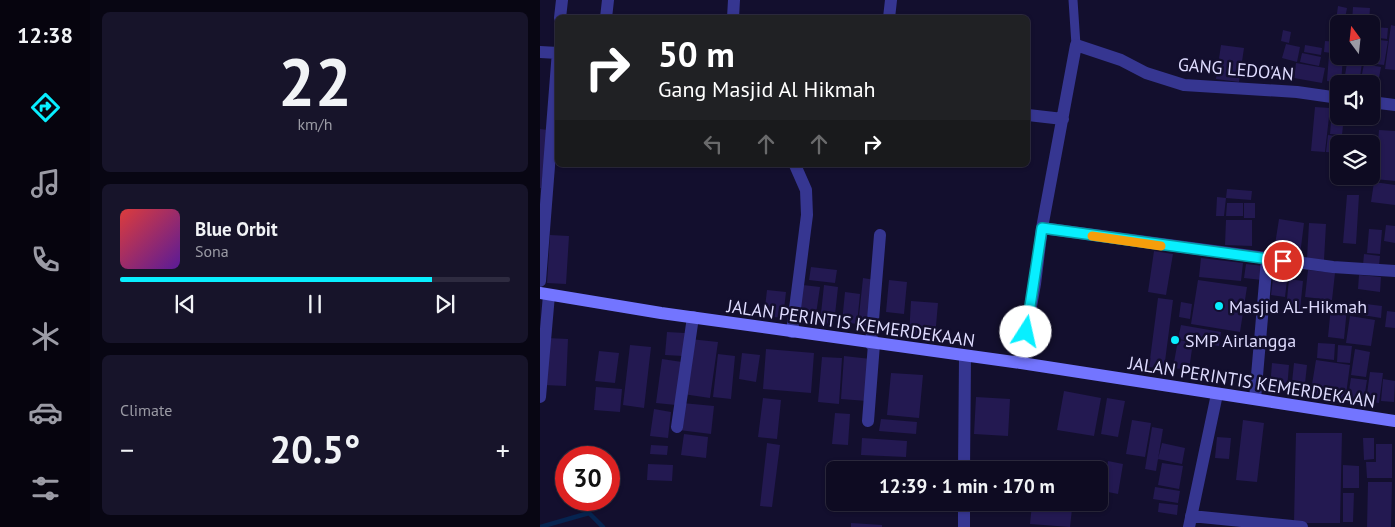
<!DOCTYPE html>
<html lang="en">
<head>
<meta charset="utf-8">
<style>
	:root { --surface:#0e0b22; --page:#17142a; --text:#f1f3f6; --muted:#9b9ba5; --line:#2e2b40; --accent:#08efff }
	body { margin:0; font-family:"PT Sans",sans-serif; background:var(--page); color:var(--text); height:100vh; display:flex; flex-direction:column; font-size:19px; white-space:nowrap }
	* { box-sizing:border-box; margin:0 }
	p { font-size:16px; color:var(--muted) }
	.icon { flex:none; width:28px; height:28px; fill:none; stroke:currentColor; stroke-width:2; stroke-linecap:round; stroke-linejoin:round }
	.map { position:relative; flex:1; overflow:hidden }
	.details { display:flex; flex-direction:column; gap:12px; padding:12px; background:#080613; width:450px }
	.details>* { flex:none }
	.hud { position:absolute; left:15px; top:15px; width:475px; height:152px; border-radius:8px; box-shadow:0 1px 4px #0004,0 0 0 1px var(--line); background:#202124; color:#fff; overflow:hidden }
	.needle { width:32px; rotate:345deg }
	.tools { position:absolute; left:790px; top:15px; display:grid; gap:10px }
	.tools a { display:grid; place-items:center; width:50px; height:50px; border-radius:8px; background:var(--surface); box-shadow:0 1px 4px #0004,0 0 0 1px var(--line); font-size:25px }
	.speed { position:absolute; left:15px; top:446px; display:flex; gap:10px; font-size:25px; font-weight:700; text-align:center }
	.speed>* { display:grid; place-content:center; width:65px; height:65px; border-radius:50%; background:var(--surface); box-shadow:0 1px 4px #0004,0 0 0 1px var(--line); line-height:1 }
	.speed .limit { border:8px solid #d22; background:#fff; color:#111 }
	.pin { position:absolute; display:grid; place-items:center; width:42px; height:42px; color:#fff; margin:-21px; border:2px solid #fff; border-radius:50%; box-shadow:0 1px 5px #0007 }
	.me { position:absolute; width:55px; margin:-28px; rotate:10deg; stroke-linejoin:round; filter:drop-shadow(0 0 4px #0008) }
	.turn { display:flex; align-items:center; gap:18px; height:105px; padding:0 20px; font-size:22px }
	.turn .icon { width:65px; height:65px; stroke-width:2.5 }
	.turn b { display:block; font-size:35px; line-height:42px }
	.lanes { display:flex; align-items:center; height:48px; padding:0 20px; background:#0003; justify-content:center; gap:25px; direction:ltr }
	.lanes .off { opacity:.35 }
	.big { font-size:38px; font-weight:800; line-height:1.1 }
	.details .widget { flex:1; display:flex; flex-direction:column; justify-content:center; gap:8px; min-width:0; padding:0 18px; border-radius:8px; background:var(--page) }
	.details .dial { align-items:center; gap:0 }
	.dial b { font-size:65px; line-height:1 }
	.song { display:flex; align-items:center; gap:15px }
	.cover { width:60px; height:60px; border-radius:8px; background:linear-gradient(135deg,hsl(0 70% 55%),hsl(270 70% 35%)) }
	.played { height:5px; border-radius:2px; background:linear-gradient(90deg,var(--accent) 80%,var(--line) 80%) }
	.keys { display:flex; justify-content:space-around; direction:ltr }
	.heat { display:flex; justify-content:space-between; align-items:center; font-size:28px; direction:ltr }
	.trip { position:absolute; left:286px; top:461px; width:282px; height:50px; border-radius:8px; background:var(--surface); box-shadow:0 1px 4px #0004,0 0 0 1px var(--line); font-weight:800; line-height:50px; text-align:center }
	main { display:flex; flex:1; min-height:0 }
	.tabs { display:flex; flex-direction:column; width:90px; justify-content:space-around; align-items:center; background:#06040e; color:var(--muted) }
	.tabs .icon { width:35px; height:35px }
	.tabs .on { color:var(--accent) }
	.tabs b { font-size:22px; color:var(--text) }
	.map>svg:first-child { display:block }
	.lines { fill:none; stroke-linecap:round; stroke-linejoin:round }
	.stream { stroke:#062450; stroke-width:4.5 }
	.building { fill:#231951 }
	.service { stroke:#363691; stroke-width:9 }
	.minor { stroke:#363691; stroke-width:12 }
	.secondary { stroke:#7375ff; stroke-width:12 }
	.route-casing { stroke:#059ba6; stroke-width:12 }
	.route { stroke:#08efff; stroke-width:9 }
	.slow { stroke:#f59e0b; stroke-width:9 }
	.poi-dot { fill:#08efff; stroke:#130f2e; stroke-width:2 }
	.labels { text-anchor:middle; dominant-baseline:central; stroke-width:5; stroke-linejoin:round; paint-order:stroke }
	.street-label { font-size:18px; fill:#dfdcff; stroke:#130f2e }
	.poi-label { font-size:18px; fill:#dfdcff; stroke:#130f2e; text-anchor:start }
</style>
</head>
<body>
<main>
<nav class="tabs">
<b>12:38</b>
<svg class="icon on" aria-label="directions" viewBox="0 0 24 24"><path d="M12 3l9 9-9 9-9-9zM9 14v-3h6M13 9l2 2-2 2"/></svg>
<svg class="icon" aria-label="music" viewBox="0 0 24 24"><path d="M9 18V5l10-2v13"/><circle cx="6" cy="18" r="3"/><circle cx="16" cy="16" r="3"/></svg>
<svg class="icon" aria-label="phone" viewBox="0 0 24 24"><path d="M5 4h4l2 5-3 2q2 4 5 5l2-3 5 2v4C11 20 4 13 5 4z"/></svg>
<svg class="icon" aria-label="climate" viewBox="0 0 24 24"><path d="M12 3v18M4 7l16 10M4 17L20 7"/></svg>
<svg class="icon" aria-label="car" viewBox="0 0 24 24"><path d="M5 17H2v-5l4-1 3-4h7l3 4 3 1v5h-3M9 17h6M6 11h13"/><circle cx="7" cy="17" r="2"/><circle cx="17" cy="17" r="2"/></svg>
<svg class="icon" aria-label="filters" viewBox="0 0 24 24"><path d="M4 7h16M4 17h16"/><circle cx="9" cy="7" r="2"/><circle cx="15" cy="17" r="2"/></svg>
</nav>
<section class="details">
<div class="widget dial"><b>22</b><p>km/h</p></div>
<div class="widget">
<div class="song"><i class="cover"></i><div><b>Blue Orbit</b><p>Sona</p></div></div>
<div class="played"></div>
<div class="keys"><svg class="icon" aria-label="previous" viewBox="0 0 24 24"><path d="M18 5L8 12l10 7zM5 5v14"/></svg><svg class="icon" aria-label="pause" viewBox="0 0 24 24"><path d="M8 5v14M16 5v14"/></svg><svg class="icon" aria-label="next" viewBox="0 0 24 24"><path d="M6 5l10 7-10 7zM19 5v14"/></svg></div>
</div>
<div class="widget"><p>Climate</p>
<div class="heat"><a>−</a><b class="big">20.5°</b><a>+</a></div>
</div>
</section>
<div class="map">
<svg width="855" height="527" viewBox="0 0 855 527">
	<rect width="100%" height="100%" fill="#130f2e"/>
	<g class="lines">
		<path class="stream" d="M0 527 49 513 63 527"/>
	</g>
	<path class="building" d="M798 6 807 8 804 24H799V29L795 28Z
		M813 7 830 8 829 23 812 22Z
		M851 25 855 26V70L845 69Z
		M831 27 848 28 847 39 831 37Z
		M743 30 751 32 749 43 741 41Z
		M831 39 848 41 844 65 828 63 829 56H831Z
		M785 41 799 42V54L784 52Z
		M746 44 760 47 757 62 742 58Z
		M681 45 704 48 699 82 676 79Z
		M765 45 782 48 781 55 764 52Z
		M762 53 781 57 779 66 760 62Z
		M789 55 803 57 801 83 787 81Z
		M808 56H823L819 84 804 82Z
		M756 63 785 68 782 83 754 78Z
		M824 64 841 67 835 99 831 98V84H820Z
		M775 107 790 108 785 152 771 151Z
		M792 110 799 111V116H804L802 135 790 134Z
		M0 129 8 130 1 188H0Z
		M839 130 855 131V181L835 179Z
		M788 135 802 137V144H799V153L786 152Z
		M834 182 855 185V205L831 202Z
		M687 189 712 191 711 200 686 198Z
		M807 195H819L816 244 803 243Z
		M677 197 686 198 684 216H676Z
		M687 203H703V216H686Z
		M704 203H715V218H704Z
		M739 219 764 223 760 255 734 251Z
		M686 220H712V246L685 245Z
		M769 223 786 224 784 260 767 259Z
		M846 225 855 226V243L844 241Z
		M829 229 842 230 840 254 827 253Z
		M10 235 29 236 26 284 7 283Z
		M614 251 633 254 626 295 608 292Z
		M824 254 840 256 839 266 823 265Z
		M661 258 703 263 701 281 659 277Z
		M735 262 749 264 745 297 731 295Z
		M706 264 724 266 722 280 704 278Z
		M271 267 297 270 295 283 269 280Z
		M768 270 795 273 792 300 765 297Z
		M819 275 841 277 840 292 818 289Z
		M323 278 335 280 330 327 318 325Z
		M749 279 763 281 760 310 746 309Z
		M349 280 367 282 364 314 346 312Z
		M658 280 707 287 700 332 651 324Z
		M263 285 280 287 275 321 259 319Z
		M284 285 298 287 294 324 280 323Z
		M227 290 246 292 243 318 224 316Z
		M305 292 320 294 317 324 302 322Z
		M618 298 633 300 624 369 609 367Z
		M371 301 398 303 395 337 369 336Z
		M641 302 652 304 650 319 639 317Z
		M818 303 842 306 841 318 816 314Z
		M791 306 807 308 804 339 788 337Z
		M847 311 855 312V328L845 327Z
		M810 316 835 320 831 346 806 343Z
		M641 325 681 332 679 346 638 339Z
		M127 332 145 333 143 356 125 355Z
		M7 338 28 339 26 386 4 385Z
		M150 339 178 342 170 398 143 394Z
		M638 340 653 342 649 370 633 368Z
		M778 343 795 344 794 360 777 358Z
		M90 345 111 347 104 408 83 405Z
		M798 345 812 346 810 363 797 362Z
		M226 349 274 353 271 393 223 389Z
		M815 349 830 352 826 377 811 375Z
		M59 351 79 353 75 383 55 381Z
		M202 353 220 355 216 382 199 379Z
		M178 354 195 356 191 399 173 397Z
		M304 356 331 359 327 401 301 399Z
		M282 357 302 358 299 404 278 402Z
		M122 359 142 362 136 405 116 403Z
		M776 360 810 365 805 402 770 397Z
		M732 363 749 365 747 389 730 388Z
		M754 363 767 365 764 393 751 392Z
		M830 372 843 373 839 403 826 401Z
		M351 373 383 375 379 418 347 415Z
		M811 378 827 380 823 406 807 403Z
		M843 379 855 381 854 402 841 401Z
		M56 387 82 389 80 412 54 410Z
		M524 391 561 398 554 436 517 430Z
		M436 397 470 399 468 436 434 434Z
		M223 398 241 400 237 439 218 437Z
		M567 398 585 401 578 437 561 434Z
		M142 403 174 406 171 434 139 430Z
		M114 409 131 412 128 438 110 436Z
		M295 413 310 414 308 445 292 444Z
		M341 419 377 422 376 434 339 431Z
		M592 420 611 423 605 457 586 454Z
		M703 420 724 423 717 482 696 480Z
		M612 427 623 429 616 471 605 469Z
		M756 433H802L800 523H754Z
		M144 434 168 437 166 458 141 455Z
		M677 437 691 438 689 459 675 458Z
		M322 438 367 441 366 457 321 455Z
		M823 438H834V459L824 460Z
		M227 443 240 445 232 507 220 506Z
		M622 443 645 448 642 464 618 459Z
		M836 444H852V478H827L826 462H836Z
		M111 445 128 446 127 455 110 454Z
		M553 460 565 462 561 483 560 470H551Z
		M568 461 583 464 578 494 563 491Z
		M622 463 643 466 639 489 618 485Z
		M108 464 133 465 132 481 107 480Z
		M803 465 819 466V488H803Z
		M521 466 535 469 534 470H520Z
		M828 482H852L851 527H827Z
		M615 487 640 491 638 503 613 499Z
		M803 493H814L813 522H803Z
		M619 503 638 505 637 515 618 512Z
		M492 504 532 509 530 527 490 524Z
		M311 523 342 525V527H311Z"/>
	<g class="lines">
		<path class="service" d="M533 0 536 45"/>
		<path class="minor" d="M20 18 22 0
			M66 18 68 0
			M193 18 194 0
			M349 18 351 0
			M0 52 18 53
			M831 102 855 105
			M488 115 523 119
			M502 228 793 267 855 271
			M0 281 18 51
			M252 332 267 215 266 190 255 165
			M331 344 340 235
			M481 363 495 284 502 228 536 45 581 60 606 73 644 85 757 92 799 98
			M0 397 9 295
			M715 399 727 259
			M328 421 334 344
			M137 427 153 317
			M424 470 425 357
			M651 516 762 527
			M424 527V502
			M649 527 677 394"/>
		<path class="secondary" d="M0 293 121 313 481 363 855 421"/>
	</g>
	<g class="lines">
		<defs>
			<path id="route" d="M486 332 502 228 743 261"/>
		</defs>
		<use href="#route" class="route-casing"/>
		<use href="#route" class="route"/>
		<path class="slow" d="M552 236 621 246"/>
	</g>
	<g class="poi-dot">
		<circle cx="679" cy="306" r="5"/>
		<circle cx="635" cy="340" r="5"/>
	</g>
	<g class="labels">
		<g class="street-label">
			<text transform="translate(696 69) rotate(5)">GANG LEDO'AN</text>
			<text transform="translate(311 323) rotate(8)">JALAN PERINTIS KEMERDEKAAN</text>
			<text transform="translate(712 382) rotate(9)">JALAN PERINTIS KEMERDEKAAN</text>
		</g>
		<g class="poi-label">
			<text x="689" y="306">Masjid AL-Hikmah</text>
			<text x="645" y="340">SMP Airlangga</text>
		</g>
	</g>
</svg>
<div class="tools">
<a><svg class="needle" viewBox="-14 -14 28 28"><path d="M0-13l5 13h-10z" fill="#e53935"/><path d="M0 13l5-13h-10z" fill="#9b9ba5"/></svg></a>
<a><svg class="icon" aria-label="sound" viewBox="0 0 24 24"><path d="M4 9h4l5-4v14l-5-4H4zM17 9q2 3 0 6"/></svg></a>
<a><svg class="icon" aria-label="layers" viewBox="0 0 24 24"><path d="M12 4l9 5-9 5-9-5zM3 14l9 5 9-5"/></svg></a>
</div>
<div class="speed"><div class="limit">30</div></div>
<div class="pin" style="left:743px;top:261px;background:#d93025"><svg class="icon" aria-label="arrive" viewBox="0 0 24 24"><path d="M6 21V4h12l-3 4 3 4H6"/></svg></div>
<svg class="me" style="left:486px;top:332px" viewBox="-20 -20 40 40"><circle r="19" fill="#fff"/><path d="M0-13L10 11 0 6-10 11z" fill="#08efff"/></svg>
<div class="trip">12:39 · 1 min · 170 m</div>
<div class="hud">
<div class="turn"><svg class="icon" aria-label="right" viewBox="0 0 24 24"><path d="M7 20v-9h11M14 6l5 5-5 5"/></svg><div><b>50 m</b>Gang Masjid Al Hikmah</div></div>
<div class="lanes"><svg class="icon off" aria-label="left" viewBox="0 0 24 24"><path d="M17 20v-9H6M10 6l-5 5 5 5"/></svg><svg class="icon off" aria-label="ahead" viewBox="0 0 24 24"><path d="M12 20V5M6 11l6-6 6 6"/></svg><svg class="icon off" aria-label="ahead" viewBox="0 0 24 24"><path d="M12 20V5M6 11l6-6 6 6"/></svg><svg class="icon" aria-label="right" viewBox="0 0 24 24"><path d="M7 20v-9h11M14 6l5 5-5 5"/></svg></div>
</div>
</div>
</main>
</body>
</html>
